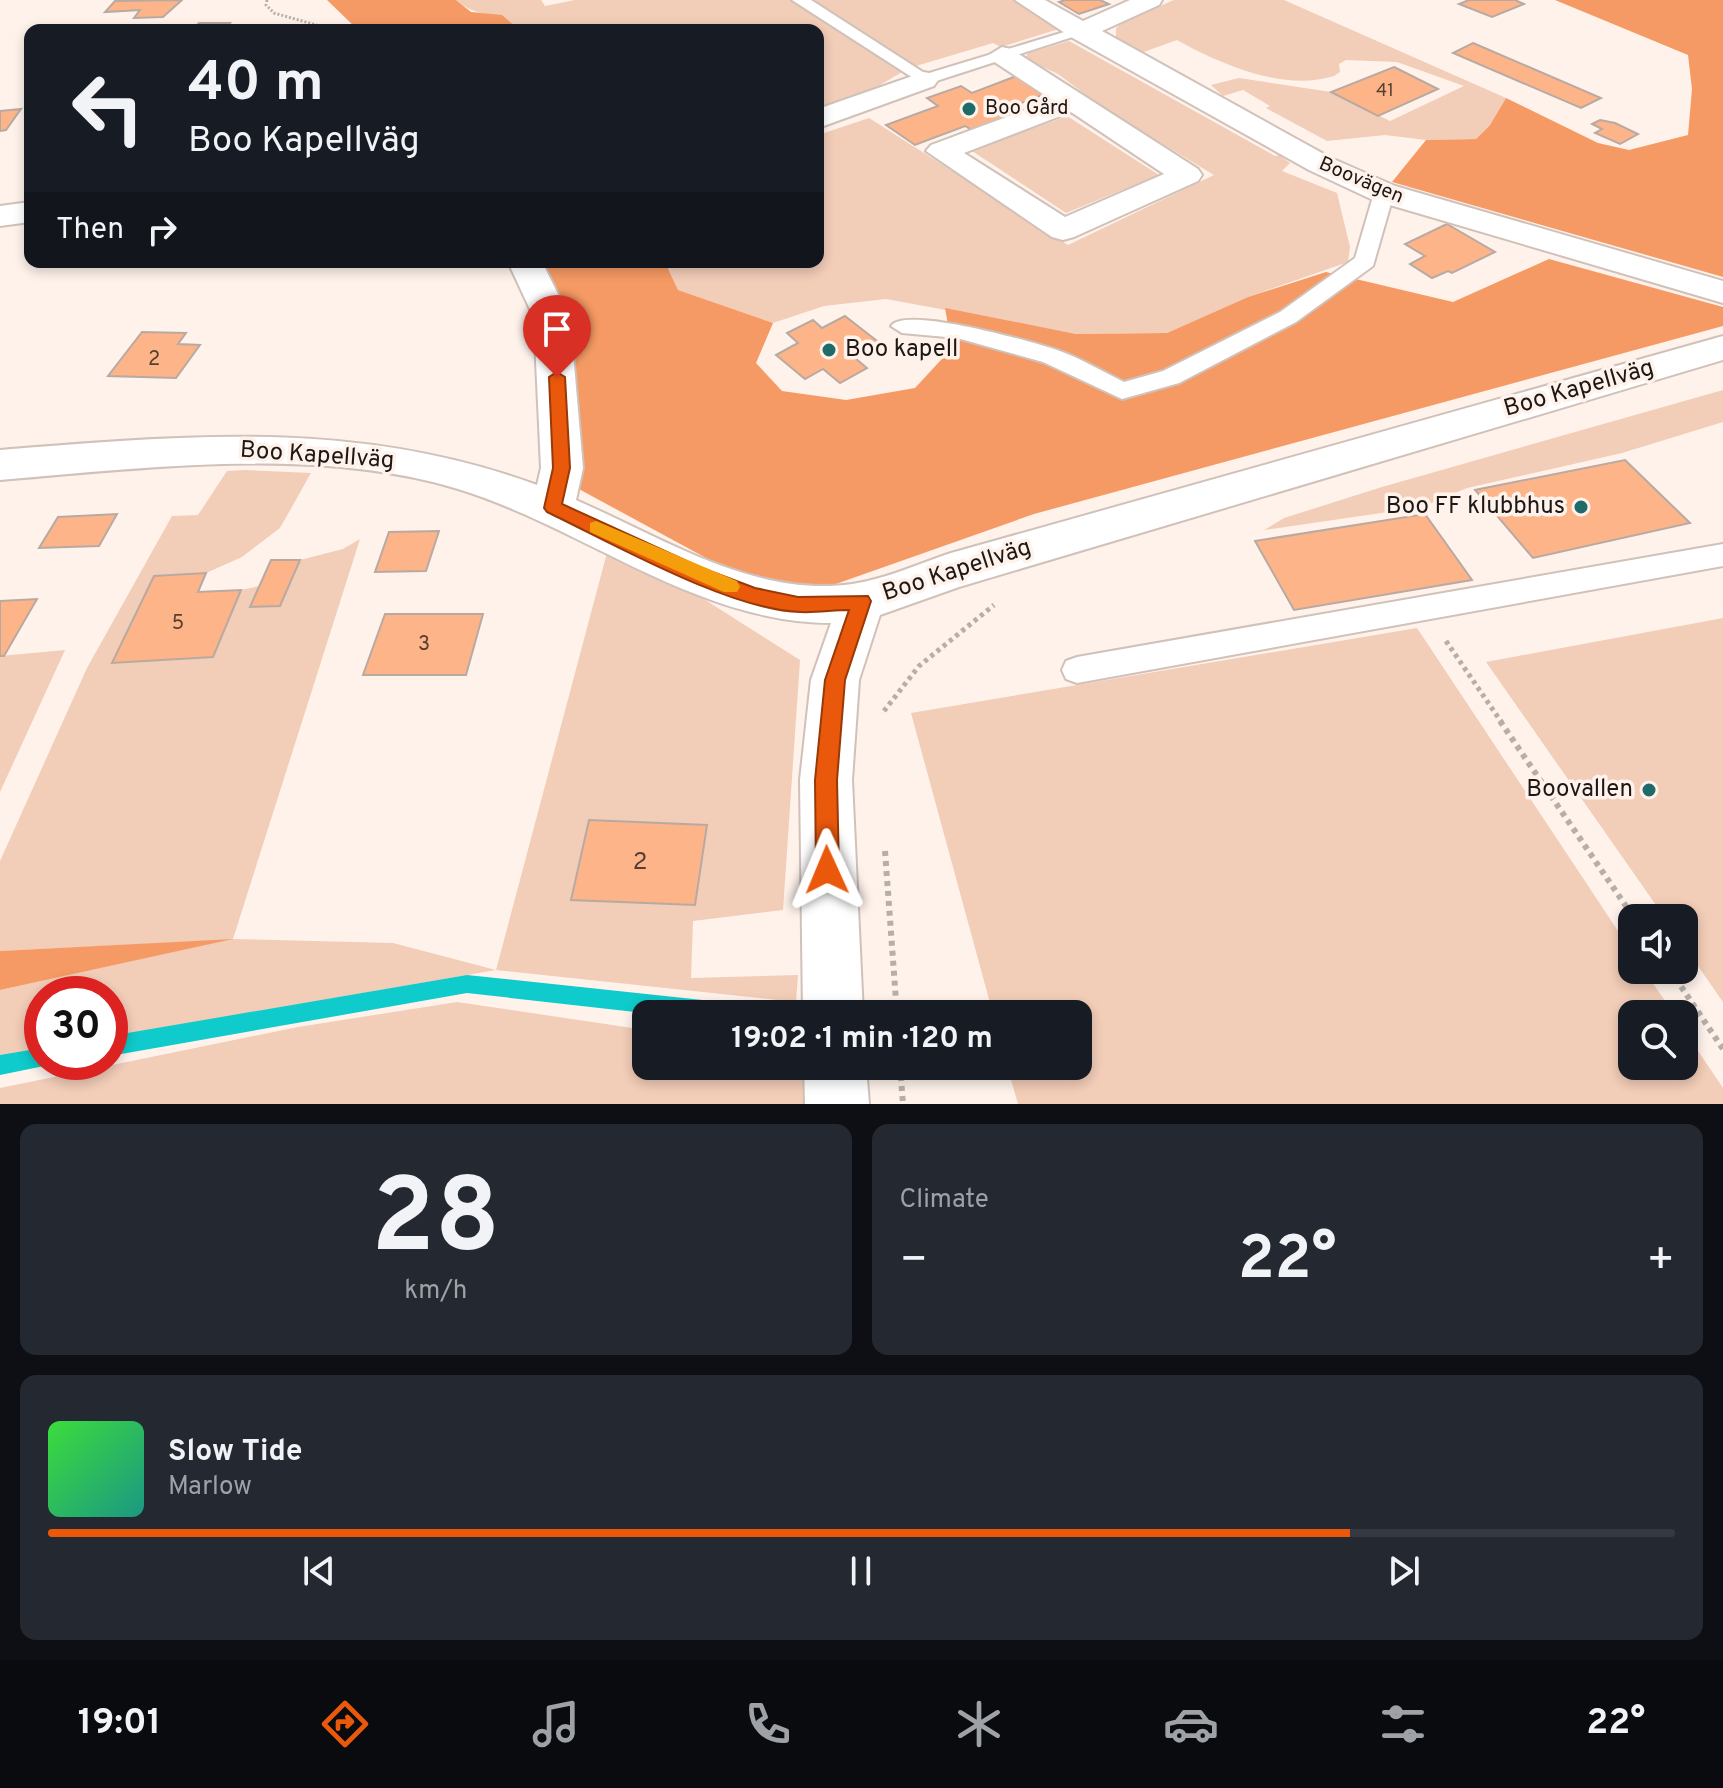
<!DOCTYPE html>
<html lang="en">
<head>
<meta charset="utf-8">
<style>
	:root { --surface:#171b24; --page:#242831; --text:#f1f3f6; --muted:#9ea1a6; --line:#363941; --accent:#ea580c }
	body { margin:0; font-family:Overpass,sans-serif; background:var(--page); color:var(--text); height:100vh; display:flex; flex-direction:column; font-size:30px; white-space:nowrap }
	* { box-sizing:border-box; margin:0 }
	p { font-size:26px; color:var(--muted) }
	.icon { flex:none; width:44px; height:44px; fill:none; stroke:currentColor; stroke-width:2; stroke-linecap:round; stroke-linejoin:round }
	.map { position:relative; height:1104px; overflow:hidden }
	.sheet { display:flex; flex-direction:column; gap:20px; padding:20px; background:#0d0f14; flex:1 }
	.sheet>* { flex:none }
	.guide { position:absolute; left:24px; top:24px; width:800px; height:244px; border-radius:16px; box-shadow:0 4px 12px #0003; background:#171b24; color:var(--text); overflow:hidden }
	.buttons { position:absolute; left:1618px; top:904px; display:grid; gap:16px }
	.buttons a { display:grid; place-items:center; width:80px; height:80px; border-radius:16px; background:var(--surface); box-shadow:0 4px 12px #0003; font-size:40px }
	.speed { position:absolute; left:24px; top:976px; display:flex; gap:16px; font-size:40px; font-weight:700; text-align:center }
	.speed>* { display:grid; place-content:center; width:104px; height:104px; border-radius:50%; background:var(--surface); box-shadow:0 4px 12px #0003; line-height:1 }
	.speed .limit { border:12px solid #d22; background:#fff; color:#111 }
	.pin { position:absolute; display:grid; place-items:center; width:68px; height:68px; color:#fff; margin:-82px -34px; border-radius:50% 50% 50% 0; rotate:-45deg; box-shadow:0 0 8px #0007 }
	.pin .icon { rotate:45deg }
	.me { position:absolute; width:88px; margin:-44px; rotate:359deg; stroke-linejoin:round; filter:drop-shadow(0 0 6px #0008) }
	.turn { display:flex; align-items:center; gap:28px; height:168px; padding:0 32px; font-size:36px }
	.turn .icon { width:104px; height:104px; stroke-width:2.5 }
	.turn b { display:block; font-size:56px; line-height:68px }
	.then { display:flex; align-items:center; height:76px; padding:0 32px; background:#0003; gap:16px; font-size:30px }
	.big { font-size:60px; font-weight:700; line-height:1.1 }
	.sheet .widget { flex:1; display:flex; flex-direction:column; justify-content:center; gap:12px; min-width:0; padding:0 28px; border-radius:16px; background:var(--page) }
	.sheet .dial { align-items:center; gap:0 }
	.dial b { font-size:104px; line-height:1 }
	.song { display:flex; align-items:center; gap:24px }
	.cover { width:96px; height:96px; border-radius:12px; background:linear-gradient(135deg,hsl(120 70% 55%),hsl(170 70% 35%)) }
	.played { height:8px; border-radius:4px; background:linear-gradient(90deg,var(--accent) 80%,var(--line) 80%) }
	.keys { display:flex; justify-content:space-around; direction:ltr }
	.heat { display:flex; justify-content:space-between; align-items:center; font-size:44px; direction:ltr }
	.sheet .tiles { flex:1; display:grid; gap:20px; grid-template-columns:1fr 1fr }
	.widget:last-child { grid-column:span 2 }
	.trip { position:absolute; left:632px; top:1000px; width:460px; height:80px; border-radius:16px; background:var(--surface); box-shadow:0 4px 12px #0003; font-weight:700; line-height:80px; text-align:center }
	.dock { display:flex; height:128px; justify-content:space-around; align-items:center; background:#090b0e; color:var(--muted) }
	.dock .icon { width:56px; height:56px }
	.dock .current { color:var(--accent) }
	.dock b { font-size:36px; color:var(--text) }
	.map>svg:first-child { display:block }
	.green { fill:#f2cdb8; fill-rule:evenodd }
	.forest { fill:#f59a64 }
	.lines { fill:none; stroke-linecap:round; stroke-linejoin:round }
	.stream { fill:#0fcbcb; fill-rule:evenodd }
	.building { fill:#fdb489; stroke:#b8aaa2; stroke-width:2 }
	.lane-casing { stroke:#d0c1b9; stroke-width:4 }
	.street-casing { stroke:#d0c1b9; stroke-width:4 }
	.path-far2 { stroke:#b8aea8; stroke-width:3; stroke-dasharray:2 2; stroke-linecap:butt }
	.path-far1 { stroke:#b8aea8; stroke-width:5; stroke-dasharray:4 4; stroke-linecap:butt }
	.path { stroke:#b8aea8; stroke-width:6; stroke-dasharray:5 5; stroke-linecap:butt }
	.lane { fill:#fff; fill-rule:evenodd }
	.street { fill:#fff; fill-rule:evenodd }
	.route { fill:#ea580c; stroke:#983908; stroke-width:2 }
	.slow { fill:#f59e0b }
	.poi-dot { fill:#1e6b6a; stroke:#fef2eb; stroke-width:3 }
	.labels { text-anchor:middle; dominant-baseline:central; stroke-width:7; stroke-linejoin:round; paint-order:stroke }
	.far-number-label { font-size:18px; fill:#553e32 }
	.far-poi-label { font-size:20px; fill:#1d1715; stroke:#fef2eb; text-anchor:start }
	.far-street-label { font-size:20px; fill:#1d1715; stroke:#fef2eb }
	.number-label { font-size:20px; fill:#553e32 }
	.poi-label { font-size:24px; fill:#1d1715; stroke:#fef2eb; text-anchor:end }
	.street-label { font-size:24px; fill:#1d1715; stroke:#fef2eb }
	.near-number-label { font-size:24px; fill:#553e32 }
</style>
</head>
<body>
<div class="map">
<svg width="1723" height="1104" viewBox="0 0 1723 1104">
	<rect width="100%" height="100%" fill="#fef2eb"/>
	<path class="green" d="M456 0H541L545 6 575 0H791L904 71 880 85 881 92 824 110 818 107V30H519C493 7 481 21 456 0Z
		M811 0H1017L1062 28 1001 47 993 43 916 66Z
		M1174 0H1284L1506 98 1490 125 1476 139 1426 140 1385 135 1327 141 1266 108 1270 106 1243 90 1223 96 1211 85 1239 78 1331 92 1390 121 1464 86 1397 62 1346 60 1339 64 1340 72 1334 76C1284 92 1220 64 1177 40L1138 54 1116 41V28L1123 22Z
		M1069 41 1275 156 1279 155 1290 163 1282 171 1337 193 1350 247 1348 262 1248 297 1167 333 1076 334 886 299 824 306 773 323 678 290 665 262H818V135L869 118 1068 245 1214 175 1106 110 1058 74 1025 59 1028 53Z
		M1067 116 1159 175 1066 213 972 151Z
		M1723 390V422L1622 453 1467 488 1422 507 1264 530 1284 518 1382 487Z
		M245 470 311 473 280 528 242 557 206 573 154 576 112 662 213 657 241 590 259 586 251 606H280L300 560 343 549 360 539 233 939 393 943 496 970 608 549 647 563 800 660 783 910 693 921 691 978 798 975 796 1002 496 970 110 1037V994H42V1049L0 1056V990L226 940 0 951V861L87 668 172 516 198 515 227 471ZM707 825 695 905 571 900Z
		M1723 618V1002L1684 946V918H1665L1486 662Z
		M1417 628 1632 952V970H1644L1674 1014H1632V1066H1684V1030L1723 1088V1104H1018L1007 1066H1078V1014H993L911 713Z
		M65 650 0 792V656Z
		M457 1002 646 1030V1066H809L811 1104H0V1088L298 1027Z"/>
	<path class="forest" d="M327 0H456L471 12 502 15 519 30H358Z
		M1555 0H1723V277L1392 182 1426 140 1476 139 1490 125 1506 98 1598 143 1629 150 1688 135 1692 89 1688 55Z
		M1549 259 1723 307V326L1034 514 833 585 771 582 708 559 577 488V386L566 311 542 262H665L678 290 773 323 756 363 782 391 846 400 915 388 952 348 945 308 1076 334 1167 333 1248 297 1326 272 1453 302Z
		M233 939 0 990V951Z"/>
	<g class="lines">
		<path class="stream" d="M467 975 740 1004 747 1007 750 1014H653L467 993 110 1056V1036Z
			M42 1048V1062H50L49 1065 0 1075V1055Z"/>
	</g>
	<path class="building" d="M182 0 163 17 134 18 140 10 105 12 115 1Z
		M1065 0H1100L1109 4 1079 14 1059 2Z
		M1469 0H1515L1524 4 1492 17 1459 4Z
		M199 23H230L224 30H192Z
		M1473 43 1601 98 1581 108 1453 53Z
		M1394 67 1438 89 1378 116 1331 92Z
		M1019 75 1048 93 1000 111 1008 116 972 130 965 126 915 145 886 125 938 106 927 98 961 86 972 93Z
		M21 109 6 130 0 131V111Z
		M1600 120 1615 123 1638 134 1620 144 1595 133 1602 129 1592 124Z
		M1447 224 1495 252 1452 273 1448 271 1432 278 1410 264 1425 256 1405 244Z
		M845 316 881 344 855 358 867 368 840 383 823 369 805 379 776 355 798 343 787 333 813 320 822 328Z
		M142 332 186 333 178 344 200 345 176 378 108 376Z
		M1625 460 1690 523 1533 558 1475 490Z
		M117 514 99 546 39 548 58 517Z
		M1425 514 1472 580 1294 610 1255 541Z
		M439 531 426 571 375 572 389 532Z
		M271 560H300L280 606 250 607Z
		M206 573 198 592 241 590 213 657 112 663 154 576Z
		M37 599 4 656H0V601Z
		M385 614H483L466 675H363Z
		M589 820 707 825 695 905 571 900Z"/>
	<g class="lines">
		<defs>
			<path id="lane" d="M792 0H811L926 74 1074 29 1088 32 924 85Z
				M1384 187 1394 193 1373 266 1296 322 1179 383 1122 399 1043 362 957 338 902 333 891 326C904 305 1033 342 1057 350 1080 358 1102 371 1124 382L1163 371 1280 312 1355 258 1374 193Z
				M1723 544V566L1077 683 1066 679 1062 670 1066 661 1077 657Z"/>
			<path id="street" d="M1015 0H1045L1083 21 1130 0H1162L1159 5 1102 31 1331 158 1395 186 1723 281V303L1373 200 1309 170 1071 37Z
				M1002 47 1011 49 1198 169 1202 175 1198 181 1074 237 1063 240 1052 237 926 151 931 145 1052 100 993 61 989 55ZM1071 112 1164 174 1065 217 964 153Z
				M924 72 934 74 938 80 934 86 818 128V109Z
				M30 202V222L0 226V206Z
				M508 262H542L570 318 583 468 576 500C661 537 755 598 852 584 886 579 918 564 951 553L1723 336V360L959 587 880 615 859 680 852 780 863 1014H803L800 780 811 680 831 623C697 623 582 527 458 489 316 446 146 468 0 480V450C186 435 358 419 537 485L541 468 534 318Z
				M804 1066H866L869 1104H805Z"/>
		</defs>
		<use href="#lane" class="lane-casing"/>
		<use href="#street" class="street-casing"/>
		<path class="path-far2" d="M267 0 266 5 274 13 334 30"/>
		<path class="path-far1" d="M1446 641 1502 723
			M884 711 919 666 994 605"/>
		<path class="path" d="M1500 721 1634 918
			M885 851 897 1014
			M1670 970 1723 1049
			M900 1066 903 1104"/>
		<use href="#lane" class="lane"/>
		<use href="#street" class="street"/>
	</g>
	<path class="route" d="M557 372 565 377 570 468 562 504 702 568 755 588 798 597 868 596 871 601 845 680 837 780 839 870 835 878 827 882 819 878 816 870 815 780 825 680 849 610C833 610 816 613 800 612 730 610 612 543 547 512L544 508 553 468 549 377Z"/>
	<path class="slow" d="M596 521 737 581 740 587 737 592H724L590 532V523Z"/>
	<g class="poi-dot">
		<circle cx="969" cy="109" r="8"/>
		<circle cx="829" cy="350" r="8"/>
		<circle cx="1581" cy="507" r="8"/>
		<circle cx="1649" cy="790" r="8"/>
	</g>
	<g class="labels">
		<g class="far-number-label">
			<text x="1385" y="91">41</text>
		</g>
		<g class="far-poi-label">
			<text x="985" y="109">Boo Gård</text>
		</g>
		<g class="far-street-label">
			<text transform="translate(1361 181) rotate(23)">Boovägen</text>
		</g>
		<g class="number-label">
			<text x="154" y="360">2</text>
			<text x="178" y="624">5</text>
			<text x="424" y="645">3</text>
		</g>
		<g class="poi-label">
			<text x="845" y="350" text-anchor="start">Boo kapell</text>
			<text x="1565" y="507">Boo FF klubbhus</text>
			<text x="1633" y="790">Boovallen</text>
		</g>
		<g class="street-label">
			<text transform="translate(1579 389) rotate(-16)">Boo Kapellväg</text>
			<text transform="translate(317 456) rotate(4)">Boo Kapellväg</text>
			<text transform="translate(957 571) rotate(-18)">Boo Kapellväg</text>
		</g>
		<g class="near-number-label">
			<text x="640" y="863">2</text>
		</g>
	</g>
</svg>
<div class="buttons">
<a><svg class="icon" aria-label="sound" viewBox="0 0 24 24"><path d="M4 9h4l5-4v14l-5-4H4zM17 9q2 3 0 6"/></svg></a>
<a><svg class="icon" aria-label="search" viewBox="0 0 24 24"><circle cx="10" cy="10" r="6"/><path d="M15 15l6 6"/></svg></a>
</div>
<div class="speed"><div class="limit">30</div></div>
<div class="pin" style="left:557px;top:377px;background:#d93025"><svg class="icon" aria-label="arrive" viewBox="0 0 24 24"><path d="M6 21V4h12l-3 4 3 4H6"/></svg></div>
<svg class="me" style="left:827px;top:870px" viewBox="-20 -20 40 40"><path d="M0-17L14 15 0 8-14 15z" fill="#ea580c" stroke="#fff" stroke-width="4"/></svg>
<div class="trip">19:02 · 1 min · 120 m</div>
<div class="guide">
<div class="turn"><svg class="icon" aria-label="left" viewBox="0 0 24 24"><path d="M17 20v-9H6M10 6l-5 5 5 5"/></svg><div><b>40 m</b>Boo Kapellväg</div></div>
<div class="then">Then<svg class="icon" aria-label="right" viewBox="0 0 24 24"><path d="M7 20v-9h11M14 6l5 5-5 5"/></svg></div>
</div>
</div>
<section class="sheet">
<div class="tiles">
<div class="widget dial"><b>28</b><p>km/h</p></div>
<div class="widget"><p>Climate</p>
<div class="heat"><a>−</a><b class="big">22°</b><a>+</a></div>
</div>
<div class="widget">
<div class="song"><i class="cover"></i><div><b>Slow Tide</b><p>Marlow</p></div></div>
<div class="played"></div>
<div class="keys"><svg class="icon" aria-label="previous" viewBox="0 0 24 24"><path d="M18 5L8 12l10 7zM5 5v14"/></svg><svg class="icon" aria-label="pause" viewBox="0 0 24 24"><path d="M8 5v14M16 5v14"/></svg><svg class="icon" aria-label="next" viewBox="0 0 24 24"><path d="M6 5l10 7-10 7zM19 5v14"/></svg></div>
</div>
</div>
</section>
<nav class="dock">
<b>19:01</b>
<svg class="icon current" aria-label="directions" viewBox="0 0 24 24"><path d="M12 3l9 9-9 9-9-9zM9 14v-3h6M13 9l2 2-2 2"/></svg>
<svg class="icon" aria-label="music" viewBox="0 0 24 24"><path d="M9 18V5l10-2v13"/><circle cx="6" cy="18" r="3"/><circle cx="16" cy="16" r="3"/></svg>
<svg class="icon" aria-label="phone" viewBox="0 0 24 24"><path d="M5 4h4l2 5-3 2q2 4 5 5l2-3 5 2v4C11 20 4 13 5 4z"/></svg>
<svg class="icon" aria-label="climate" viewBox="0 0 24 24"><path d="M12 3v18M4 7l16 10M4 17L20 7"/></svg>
<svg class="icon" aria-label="car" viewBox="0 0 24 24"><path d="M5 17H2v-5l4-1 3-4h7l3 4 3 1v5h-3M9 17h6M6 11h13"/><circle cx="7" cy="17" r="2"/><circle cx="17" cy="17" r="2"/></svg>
<svg class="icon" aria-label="filters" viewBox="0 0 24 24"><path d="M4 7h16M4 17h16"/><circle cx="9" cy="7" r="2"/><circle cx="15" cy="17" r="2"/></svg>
<b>22°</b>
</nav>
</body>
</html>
